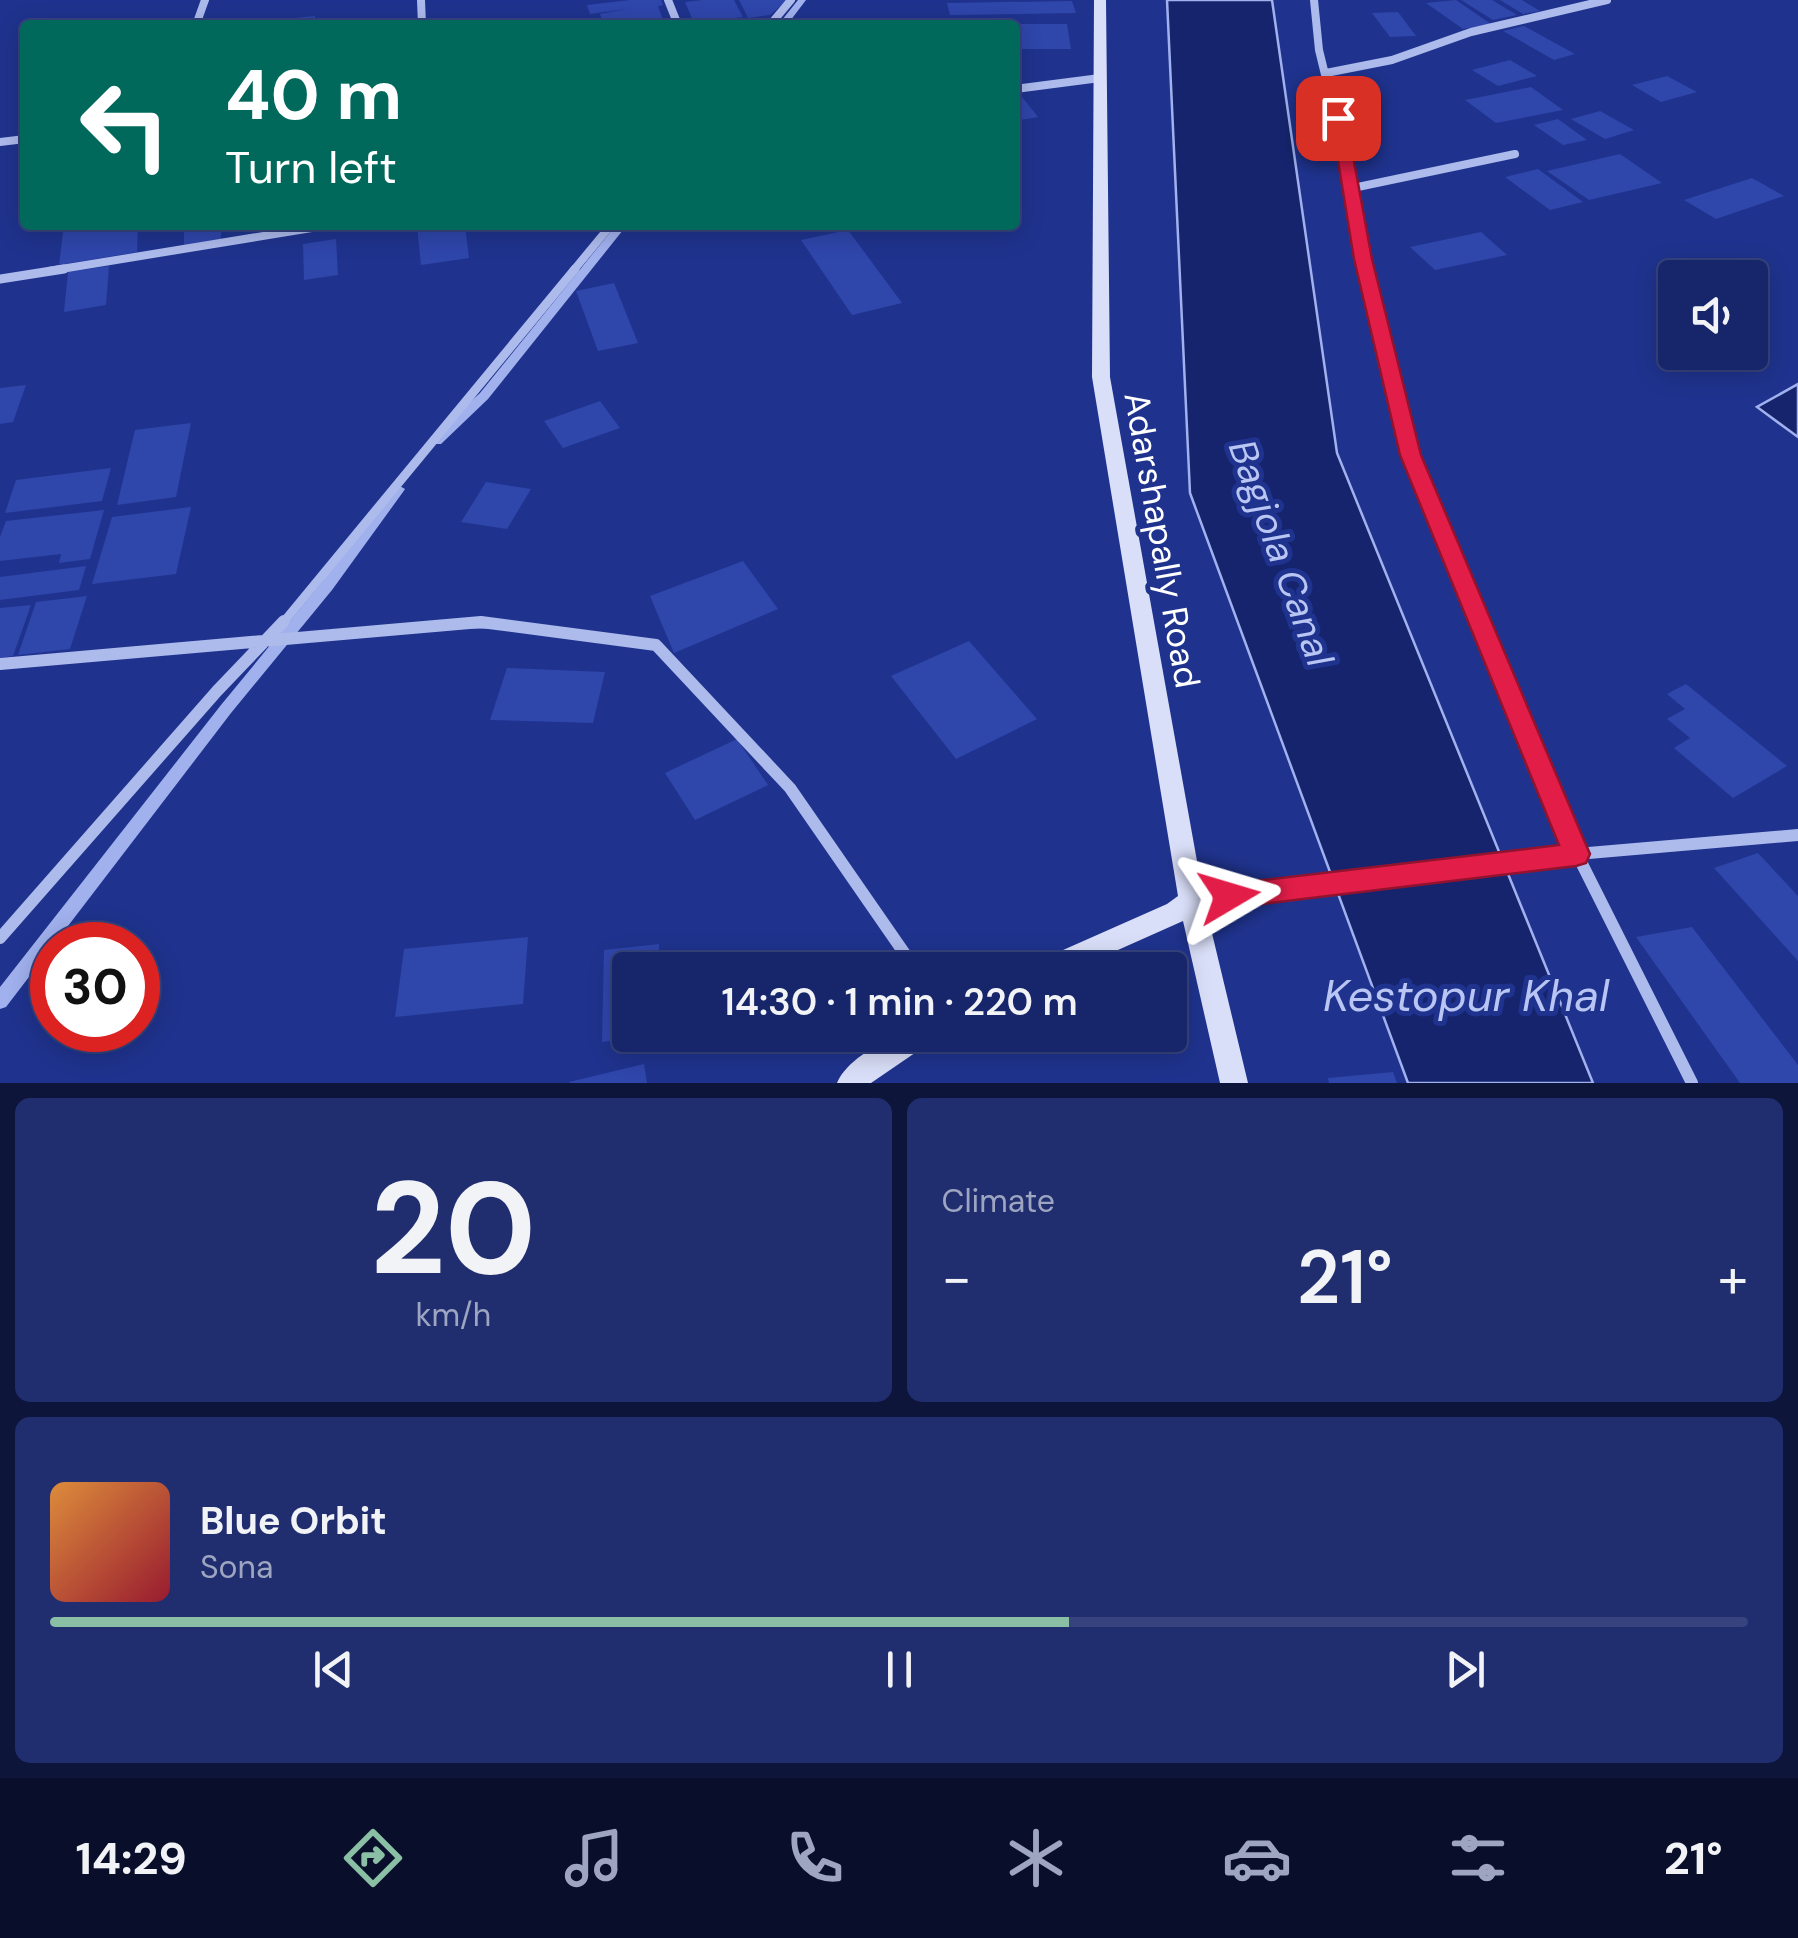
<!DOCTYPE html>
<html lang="en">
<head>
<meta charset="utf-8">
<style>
	:root { --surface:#17266a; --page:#202e70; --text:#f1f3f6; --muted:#9ea5c1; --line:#36437e; --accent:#8abfa5 }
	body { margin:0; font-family:"DM Sans",sans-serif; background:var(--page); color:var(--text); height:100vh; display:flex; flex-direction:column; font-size:38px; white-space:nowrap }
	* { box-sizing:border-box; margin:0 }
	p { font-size:32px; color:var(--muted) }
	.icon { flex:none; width:55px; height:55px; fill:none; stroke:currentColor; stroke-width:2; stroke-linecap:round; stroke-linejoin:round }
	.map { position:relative; height:1083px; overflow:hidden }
	.side { display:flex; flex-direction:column; gap:15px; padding:15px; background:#0d153a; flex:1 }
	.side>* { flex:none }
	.banner { position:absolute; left:20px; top:20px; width:1000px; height:210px; border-radius:10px; box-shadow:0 5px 25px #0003,0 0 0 2px var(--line); background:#00695c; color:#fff; overflow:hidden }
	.tools { position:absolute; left:1658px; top:260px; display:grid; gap:20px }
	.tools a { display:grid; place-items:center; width:110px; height:110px; border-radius:10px; background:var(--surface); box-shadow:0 5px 25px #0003,0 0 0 2px var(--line); font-size:50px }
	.speed { position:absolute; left:30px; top:922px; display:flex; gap:20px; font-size:50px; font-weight:700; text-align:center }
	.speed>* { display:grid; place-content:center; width:130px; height:130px; border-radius:50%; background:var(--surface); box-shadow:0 5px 25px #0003,0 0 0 2px var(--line); line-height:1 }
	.speed .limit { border:15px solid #d22; background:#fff; color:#111 }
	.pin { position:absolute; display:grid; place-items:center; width:85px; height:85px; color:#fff; margin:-42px; border-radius:20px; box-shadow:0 5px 15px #0006 }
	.me { position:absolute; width:110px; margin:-55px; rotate:83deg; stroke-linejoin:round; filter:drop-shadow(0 0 8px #0008) }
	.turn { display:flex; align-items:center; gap:35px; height:210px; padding:0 40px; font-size:45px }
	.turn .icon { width:130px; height:130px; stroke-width:2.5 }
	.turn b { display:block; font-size:70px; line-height:85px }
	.big { font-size:75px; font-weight:600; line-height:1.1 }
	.side .widget { flex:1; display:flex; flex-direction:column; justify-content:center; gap:15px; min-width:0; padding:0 35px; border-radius:15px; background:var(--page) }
	.side .dial { align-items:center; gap:0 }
	.dial b { font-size:130px; line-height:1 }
	.song { display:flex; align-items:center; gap:30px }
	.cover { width:120px; height:120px; border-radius:15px; background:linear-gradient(135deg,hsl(30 70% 55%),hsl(350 70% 35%)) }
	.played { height:10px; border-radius:5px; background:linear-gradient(90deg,var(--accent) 60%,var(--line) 60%) }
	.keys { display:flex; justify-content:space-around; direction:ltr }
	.heat { display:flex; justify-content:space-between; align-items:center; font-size:55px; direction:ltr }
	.side .tiles { flex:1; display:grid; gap:15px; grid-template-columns:1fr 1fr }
	.widget:last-child { grid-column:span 2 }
	.trip { position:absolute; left:612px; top:952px; width:575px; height:100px; border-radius:10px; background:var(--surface); box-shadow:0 5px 25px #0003,0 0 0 2px var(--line); font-weight:600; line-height:100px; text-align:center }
	.menu { display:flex; height:160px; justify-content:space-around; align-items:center; background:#090f2a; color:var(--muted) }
	.menu .icon { width:70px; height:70px }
	.menu .current { color:var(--accent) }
	.menu b { font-size:45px; color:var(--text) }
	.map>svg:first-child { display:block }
	.water { fill:#15246d; stroke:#a1b1ee; stroke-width:2.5 }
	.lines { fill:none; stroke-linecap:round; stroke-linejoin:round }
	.stream { fill:#a1b1ee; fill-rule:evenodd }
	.building { fill:#2f46ab }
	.street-far2 { stroke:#adbaec; stroke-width:8 }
	.street-far1 { stroke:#adbaec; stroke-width:9 }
	.street { stroke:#adbaec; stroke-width:12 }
	.secondary { fill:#dadff9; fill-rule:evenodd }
	.route { fill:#e11d48; stroke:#92132f; stroke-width:2.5 }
	.labels { text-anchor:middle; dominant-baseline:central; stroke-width:10; stroke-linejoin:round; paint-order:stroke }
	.street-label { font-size:35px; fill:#fff; stroke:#1f338e }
	.water-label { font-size:38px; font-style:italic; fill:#b9c5f3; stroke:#1f338e }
	.near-water-label { font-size:45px; font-style:italic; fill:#b9c5f3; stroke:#1f338e }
</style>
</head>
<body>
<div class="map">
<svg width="1798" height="1083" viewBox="0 0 1798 1083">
	<rect width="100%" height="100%" fill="#1f338e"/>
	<path class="water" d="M1167 0H1272L1337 453 1593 1083H1408L1190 493Z
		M1798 384V437L1757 407Z"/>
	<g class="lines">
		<path class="stream" d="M798 0H806L787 25H778Z
			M616 225H627L488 399 441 444H431L430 441 431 438 480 393Z
			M398 485 405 489 403 492 332 590 231 713 6 1007 0 1009V987L221 705 322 582 393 486Z"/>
	</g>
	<path class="building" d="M630 0H661L663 5 658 6 663 20 604 25 600 14 626 9 590 14 587 5Z
		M702 0H734L743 17 694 23 685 2Z
		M739 0H787L770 15 748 18Z
		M1456 0 1491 24 1463 29 1426 3Z
		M1461 0H1492L1517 15 1493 20Z
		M1500 0H1522L1540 11 1523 14Z
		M1072 1 1076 13 950 15 947 3Z
		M1398 12 1416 36 1390 37 1372 13Z
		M315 16V25H273L274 20Z
		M1015 24H1067L1071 49H1015Z
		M1524 26 1575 54 1554 60 1503 31Z
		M1510 60 1537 76 1498 86 1472 70Z
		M1667 76 1697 92 1661 102 1632 85Z
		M1531 87 1563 110 1496 123 1465 100Z
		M1023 98 1038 117 1015 121V100Z
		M1600 111 1634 130 1605 139 1571 119Z
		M1558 119 1587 140 1563 145 1534 125Z
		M1620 154 1662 183 1589 200 1547 171Z
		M1538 169 1583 202 1550 210 1505 177Z
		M1752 178 1784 196 1716 219 1684 200Z
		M64 225H138L137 252 59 265Z
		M184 225H221V239L184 245Z
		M465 225 469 258 421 265 417 226Z
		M848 230 902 303 852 315 801 240Z
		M1481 232 1507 255 1435 270 1410 247Z
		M336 239 338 275 304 280 303 244Z
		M109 266 106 305 64 312 68 272Z
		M614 283 638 343 598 351 576 291Z
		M26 385 13 422 0 424V388Z
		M600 401 620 428 563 448 544 421Z
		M191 423 176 497 117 505 135 430Z
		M111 468 102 501 5 513 16 480Z
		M486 482 531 489 507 529 461 522Z
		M191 507 176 574 92 584 112 517Z
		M104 510 90 559 59 563 61 554 0 561V537L6 521Z
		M743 561 778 609 674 653 650 596Z
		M86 566 79 590 0 600V577Z
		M87 596 70 649 18 655 36 602Z
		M31 605 13 656 0 658V608Z
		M969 641 1037 719 956 759 891 676Z
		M507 668 605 672 593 723 490 720Z
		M1686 684 1787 766 1733 798 1674 748 1690 738 1667 719 1685 709 1667 694Z
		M737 739 768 785 695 820 665 773Z
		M1758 853 1798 896V961L1714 868Z
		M1692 927 1798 1065V1083H1740L1636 937Z
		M528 937 523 1004 395 1017 404 949Z
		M659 944V970H630V1035L639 1038 602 1042 604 950Z
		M644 1064 647 1083H570L569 1082Z
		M1393 1072 1397 1083H1329L1328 1078Z"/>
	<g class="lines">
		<path class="street-far2" d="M421 0 422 25
			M668 0 678 25
			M1314 0 1319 50 1354 193 1366 271
			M196 25 205 0
			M770 25 791 0
			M1326 73 1392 60 1471 32 1607 0
			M1015 89 1100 78
			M0 142 25 139
			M1353 188 1515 154
			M49 271 330 225
			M573 271 611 225"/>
		<path class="street-far1" d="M1365 269 1410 455 1481 624
			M0 279 64 269
			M282 624 575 269
			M463 624H493"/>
		<path class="street" d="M1480 621 1577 854 1692 1083
			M0 664 481 622 656 645 790 788 916 970
			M1192 900 1577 854 1798 835
			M0 938 217 691 284 621"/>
		<path class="secondary" d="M1094 0H1106L1110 377 1204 900 1248 1083H1220L1183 921 1073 970H1032L1036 962 1167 904 1178 896 1092 377Z
			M894 1035H931L928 1044 871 1083H837C847 1060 874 1048 894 1035Z"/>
	</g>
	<path class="route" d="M1338 113 1346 118 1372 259 1421 455 1590 854 1586 863 1576 866 1229 908 1219 905 1215 896 1219 887 1229 884 1559 845 1400 455 1354 259 1331 118Z"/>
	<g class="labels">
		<g class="street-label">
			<text transform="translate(1162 540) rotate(80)">Adarshapally Road</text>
		</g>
		<g class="water-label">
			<text transform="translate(1281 553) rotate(70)">Bagjola Canal</text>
		</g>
		<g class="near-water-label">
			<text x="1466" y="995">Kestopur Khal</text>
		</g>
	</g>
</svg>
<div class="tools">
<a><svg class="icon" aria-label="sound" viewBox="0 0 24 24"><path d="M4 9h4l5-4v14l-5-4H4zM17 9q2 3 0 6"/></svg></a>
</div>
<div class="speed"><div class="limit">30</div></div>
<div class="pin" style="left:1338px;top:118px;background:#d93025"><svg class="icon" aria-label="arrive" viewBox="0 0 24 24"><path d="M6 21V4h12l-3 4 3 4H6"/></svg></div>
<svg class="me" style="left:1229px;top:896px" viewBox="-20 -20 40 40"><path d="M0-17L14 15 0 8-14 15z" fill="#e11d48" stroke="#fff" stroke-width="4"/></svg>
<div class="trip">14:30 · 1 min · 220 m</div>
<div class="banner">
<div class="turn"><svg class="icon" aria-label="left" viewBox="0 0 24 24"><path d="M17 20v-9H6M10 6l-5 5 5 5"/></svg><div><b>40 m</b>Turn left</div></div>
</div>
</div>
<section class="side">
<div class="tiles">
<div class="widget dial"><b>20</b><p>km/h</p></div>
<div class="widget"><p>Climate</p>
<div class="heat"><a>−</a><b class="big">21°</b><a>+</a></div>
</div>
<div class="widget">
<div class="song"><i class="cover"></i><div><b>Blue Orbit</b><p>Sona</p></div></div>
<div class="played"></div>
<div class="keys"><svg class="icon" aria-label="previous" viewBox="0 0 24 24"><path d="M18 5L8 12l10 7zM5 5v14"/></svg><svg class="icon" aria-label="pause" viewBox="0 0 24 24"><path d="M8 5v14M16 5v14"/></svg><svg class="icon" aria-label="next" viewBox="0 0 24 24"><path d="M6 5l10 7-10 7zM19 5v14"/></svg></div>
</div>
</div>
</section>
<nav class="menu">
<b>14:29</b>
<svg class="icon current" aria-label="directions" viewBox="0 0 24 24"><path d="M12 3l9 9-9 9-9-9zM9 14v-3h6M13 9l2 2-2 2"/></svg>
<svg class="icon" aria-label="music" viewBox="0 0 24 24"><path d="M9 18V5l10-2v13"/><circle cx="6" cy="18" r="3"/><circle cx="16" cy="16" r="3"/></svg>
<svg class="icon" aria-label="phone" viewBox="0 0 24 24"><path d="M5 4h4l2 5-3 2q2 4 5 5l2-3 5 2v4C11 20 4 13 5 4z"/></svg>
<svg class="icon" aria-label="climate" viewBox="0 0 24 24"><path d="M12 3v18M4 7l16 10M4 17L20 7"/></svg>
<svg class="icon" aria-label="car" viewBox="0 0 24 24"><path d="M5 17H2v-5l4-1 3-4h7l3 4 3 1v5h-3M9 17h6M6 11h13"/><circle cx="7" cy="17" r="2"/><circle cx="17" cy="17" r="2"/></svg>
<svg class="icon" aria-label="filters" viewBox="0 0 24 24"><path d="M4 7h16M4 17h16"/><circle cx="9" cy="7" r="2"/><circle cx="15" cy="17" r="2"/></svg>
<b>21°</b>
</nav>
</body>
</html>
